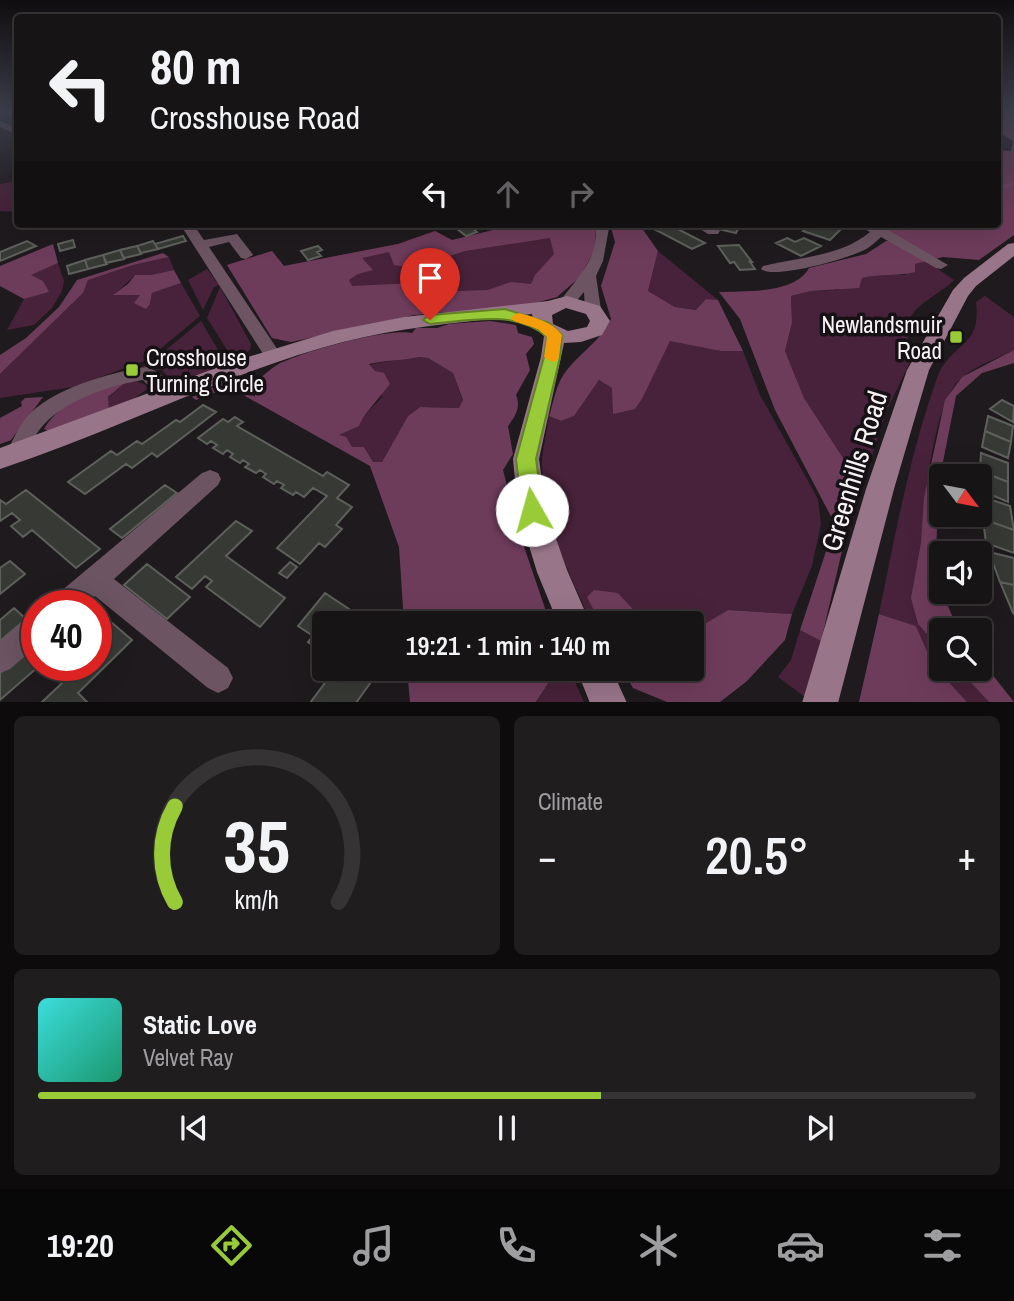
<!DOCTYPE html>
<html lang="en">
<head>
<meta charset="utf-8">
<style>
	:root { --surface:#171416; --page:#201d1f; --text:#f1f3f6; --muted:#9e9ea1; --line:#363335; --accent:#98cb37 }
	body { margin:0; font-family:"Archivo Narrow",sans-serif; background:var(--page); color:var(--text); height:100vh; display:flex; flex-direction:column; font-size:26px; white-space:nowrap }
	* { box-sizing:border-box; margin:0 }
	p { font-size:23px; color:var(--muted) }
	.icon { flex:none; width:38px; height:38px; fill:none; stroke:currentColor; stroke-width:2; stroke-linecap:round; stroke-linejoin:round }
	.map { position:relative; height:702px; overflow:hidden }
	.panel { display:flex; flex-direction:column; gap:14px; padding:14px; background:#0d0b0c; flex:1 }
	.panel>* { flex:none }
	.banner { position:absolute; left:14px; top:14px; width:987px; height:214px; border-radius:7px; box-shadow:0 7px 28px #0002,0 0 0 2px var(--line); background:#171416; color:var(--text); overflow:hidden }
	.needle { width:46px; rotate:122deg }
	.buttons { position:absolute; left:929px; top:464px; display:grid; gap:14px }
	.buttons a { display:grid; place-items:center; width:63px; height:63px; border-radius:7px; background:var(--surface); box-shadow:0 7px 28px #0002,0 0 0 2px var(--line); font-size:35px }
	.speed { position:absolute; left:21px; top:590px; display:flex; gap:14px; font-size:35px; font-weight:700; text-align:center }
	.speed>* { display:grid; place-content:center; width:91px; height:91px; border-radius:50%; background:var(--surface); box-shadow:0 7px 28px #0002,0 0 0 2px var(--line); line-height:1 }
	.speed .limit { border:10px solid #d22; background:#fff; color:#111 }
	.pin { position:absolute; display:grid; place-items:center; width:60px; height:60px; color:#fff; margin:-72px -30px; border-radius:50% 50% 50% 0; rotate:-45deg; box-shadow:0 0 7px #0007 }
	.pin .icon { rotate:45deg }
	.me { position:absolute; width:77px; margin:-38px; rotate:353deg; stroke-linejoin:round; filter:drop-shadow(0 0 5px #0008) }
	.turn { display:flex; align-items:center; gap:24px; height:147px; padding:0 21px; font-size:32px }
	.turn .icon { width:91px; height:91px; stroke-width:2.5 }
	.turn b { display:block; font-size:49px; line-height:60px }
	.lanes { display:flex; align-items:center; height:66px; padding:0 21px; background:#0003; justify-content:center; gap:35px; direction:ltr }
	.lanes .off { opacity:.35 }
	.big { font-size:52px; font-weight:600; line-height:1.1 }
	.panel .widget { flex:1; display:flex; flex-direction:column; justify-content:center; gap:10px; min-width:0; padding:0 24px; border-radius:10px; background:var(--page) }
	.panel .dial { align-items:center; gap:0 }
	.dial svg { height:182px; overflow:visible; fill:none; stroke:var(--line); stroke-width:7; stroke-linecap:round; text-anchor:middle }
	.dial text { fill:var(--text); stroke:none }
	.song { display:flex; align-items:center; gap:21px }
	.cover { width:84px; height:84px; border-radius:10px; background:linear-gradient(135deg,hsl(180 70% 55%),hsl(160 70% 35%)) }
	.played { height:7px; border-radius:4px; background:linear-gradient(90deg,var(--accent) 60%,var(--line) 60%) }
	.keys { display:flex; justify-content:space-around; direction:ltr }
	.heat { display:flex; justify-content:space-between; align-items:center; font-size:38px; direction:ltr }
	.panel .tiles { flex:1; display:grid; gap:14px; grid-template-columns:1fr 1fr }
	.widget:last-child { grid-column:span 2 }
	.trip { position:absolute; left:312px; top:611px; width:392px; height:70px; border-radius:7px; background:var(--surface); box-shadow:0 7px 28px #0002,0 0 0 2px var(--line); font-weight:600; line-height:70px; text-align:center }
	.tab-bar { display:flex; height:112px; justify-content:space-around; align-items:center; background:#090809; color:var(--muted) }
	.tab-bar .icon { width:49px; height:49px }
	.tab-bar .active { color:var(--accent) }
	.tab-bar b { font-size:32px; color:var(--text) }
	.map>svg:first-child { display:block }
	.green { fill:#48223a }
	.forest { fill:#6e3c5b; fill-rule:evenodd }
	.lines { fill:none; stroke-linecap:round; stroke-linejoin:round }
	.stream { stroke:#744262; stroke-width:3.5 }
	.building { fill:#373a34; stroke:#5e615b; stroke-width:2 }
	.street { fill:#6c5462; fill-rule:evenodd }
	.secondary { fill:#99758a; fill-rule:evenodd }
	.route { fill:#98cb37; stroke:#638424; stroke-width:2 }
	.slow { fill:#f59e0b }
	.poi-dot { fill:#98cb37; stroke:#161114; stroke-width:2.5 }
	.labels { text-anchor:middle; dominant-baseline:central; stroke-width:7; stroke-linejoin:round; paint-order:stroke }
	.poi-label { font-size:23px; fill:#f7f3f5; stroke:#161114; text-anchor:end }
	.near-street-label { font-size:28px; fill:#f7f3f5; stroke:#161114 }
</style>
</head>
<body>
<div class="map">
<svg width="1014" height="703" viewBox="0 0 1014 703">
	<rect width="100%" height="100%" fill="#1f1a1d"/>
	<path class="green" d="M17 181V212L0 211V184Z
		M518 224H592L557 297 523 306 414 315 291 342 272 338 227 265 272 251 284 266 398 244 435 231 452 240Z
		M658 251 718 300 706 299 697 310 675 307 648 291Z
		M169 257 174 270 151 275H135L114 295H141L150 304 152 293 181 283 200 316 147 360 73 387 0 398V374L83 293 88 280 133 265Z
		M926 261 954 280C944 291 915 305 911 317 907 331 910 344 903 357L911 360 886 412 862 487 804 398 785 351 792 323 791 296 811 291 838 290 861 278 877 274 905 275 915 264Z
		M58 263 64 281 62 291 52 308 34 325 7 330 24 299 49 292 30 275Z
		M207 269 219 285 214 287 203 310 188 280Z
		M220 287 251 344 250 350 237 361H234L207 318Z
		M985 296 1014 317V350C998 358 975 366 961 378 923 412 920 572 918 624L941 650 942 668 958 669 989 702H967L933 665 916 626 879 614C895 535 910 454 937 378 951 341 982 349 976 302Z
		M201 321 224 360 155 359Z
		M670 340 721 351H743L760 395 818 499 821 524 812 566 792 614 728 610 691 632V623H646L618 593 587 597 600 623H592C568 572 543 522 542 464 542 449 547 432 549 416L561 421 574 416 599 380 612 388 635 409 642 399Z
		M419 357 428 358 453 373 463 401 459 408 420 407 408 416 382 462H373L364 447H352L338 435 359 426 364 416 382 397 375 371 369 365C386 360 402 361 419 357Z
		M151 363 222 364 227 365 179 383 173 382 162 370 139 368Z
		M136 381 146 385 147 389 132 400 109 409 108 398 126 382Z
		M800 630 821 641 805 697 778 677 791 660Z
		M555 668 569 669 584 702 536 703 555 673Z"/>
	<path class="forest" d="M998 112H1014V235L979 260 943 257 915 264V272C897 277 880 273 862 278L859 288 811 291 791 296 792 323 785 351 804 398 862 487 848 525 821 641 800 630 835 524 775 410 740 319 719 292C745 291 795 294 809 268L866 254 886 241H899L862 224H998V150L1011 151 1013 141 998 131Z
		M518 224H592L595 229 596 247 580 277 557 297 523 306 414 315 291 342 272 338 227 265 272 251 284 266 398 244 435 231 452 240ZM550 238 554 254 535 275 531 284 511 282 488 290 459 291 437 282 352 286 349 280 358 274 373 270 362 258 389 252 394 265 413 268 465 251Z
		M610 224H639L658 251 648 291 675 307 696 310 706 299 718 300 743 351H721L670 341 642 399 635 409 613 414 612 388 599 380 574 416 561 421 549 416C553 404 555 390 561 379 574 356 600 343 611 319L601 286 615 242Z
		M53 244 58 263 31 275 43 281 49 292 24 299 0 286V266Z
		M163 253 169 257 133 265 88 280 83 293 0 374V355L26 338 59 307 77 280Z
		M174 270 181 283 152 293 150 304 146 309 134 303 140 295H113L128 284 135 275H151Z
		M490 321 516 325 518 333 532 337 534 344 526 354 530 370 516 395C521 407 516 415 508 426L513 454 503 470 519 532 550 623H404L399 547 370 466 229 387 196 400 192 397 225 382 237 380 255 397V382C262 377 269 370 277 365 301 352 386 328 412 333L416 328H437L449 324ZM419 357 428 358 453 373 463 400 459 408 420 407 408 416 382 462H373L364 447H352L346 437 339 435 359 426 364 416 390 384 384 373 375 371 369 364C386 360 402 361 419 357Z
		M1014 350V363L982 373 956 396 939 482 935 575 958 630H942L941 650 918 624 911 598 921 543 924 497 945 400 962 377Z
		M126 382 108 397 109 409 50 432 44 429C60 401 96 390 126 382Z
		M43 397 11 440 0 444V418L22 406 21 402 25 398Z
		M594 590 618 593 646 623H600L587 597Z
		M728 610 792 614 785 640 747 681 720 702H667L633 688 622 669 691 668V632Z
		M879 614 916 626 933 665 967 702H859Z
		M980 659 1014 702H989L958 669 980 668Z
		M555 669V673L536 702H410L407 669Z"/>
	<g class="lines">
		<path class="stream" d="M998 188 1014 184
			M909 230 919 224"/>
	</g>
	<path class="building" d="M473 224 478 227 473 229 477 232 466 236 456 228Z
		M668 224 705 243 692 249 656 230Z
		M716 224H740L736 233 714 228Z
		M822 224 841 229 830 240 803 231 809 225 818 228Z
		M183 236 186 241 158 249 155 244Z
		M787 238 795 242 804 238 821 246 801 256 776 243Z
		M73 240 75 247 60 251 58 244Z
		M27 241 36 246 0 261V252Z
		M153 241 158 249 141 253 137 246Z
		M739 245 752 262H750L755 269 740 270 734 262 730 263 718 246Z
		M137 246 141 254 124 258 120 250Z
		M318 246 322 250 317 252 321 256 308 260 301 251Z
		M120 250 124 259 106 263 103 255Z
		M103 255 107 264 88 269 85 260Z
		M85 260 88 269 69 274 67 266Z
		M1002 400 1014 406 1013 422 990 409Z
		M203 405 216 412 157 457 152 453 132 468 126 464 85 494 68 482 111 451 117 455 137 441 142 444 176 420 180 422Z
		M988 416 1013 426 1011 442 985 431Z
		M235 417 243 422 237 426 323 476 327 472 349 485 337 498 352 507 336 525 342 529 325 547 319 543 300 564 277 548 327 496 313 488 304 497 296 492 293 495 281 488 284 485 277 481 274 484 263 477 266 474 260 470 256 473 245 467 249 464 243 460 240 463 230 457 233 454 227 450 223 454 213 448 217 445 211 441 207 444 198 438 223 419 228 422Z
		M985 431 1011 442 1008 458 982 447Z
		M981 453 1008 463V482L980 471Z
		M980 471 1008 482V502L980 490Z
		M165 485 177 493 122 538 110 529Z
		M26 490 100 549 76 568 32 530 23 537 11 526 20 520 12 513 0 521V500L6 504Z
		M980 496 1010 506 1014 530 983 519Z
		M983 519 1014 530V553L986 543Z
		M236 521 252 531 226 556 285 598 260 627 206 587 212 581 205 576 192 589 176 577Z
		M989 552 1014 558V585L1000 582Z
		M10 561 25 574 0 594V568Z
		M290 562 297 567 287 578 279 573Z
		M147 564 190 597 167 619 124 585Z
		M1000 582 1014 585V614L1013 613Z
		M325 593 370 623H324L323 653 308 642 313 636 298 626Z
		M14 608 26 619 0 641V620Z
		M111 622 132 640 78 693 88 703H41L62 683 53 675 64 665H96V635Z
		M25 652 39 666 0 700V673Z
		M336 668H352L371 682 356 703H310Z"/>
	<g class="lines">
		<path class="street" d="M0 121 18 128V135L0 127Z
			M180 224H193L204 240 237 234 251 252 253 255 246 259 241 258 229 242 209 247 282 356 279 360H267Z
			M594 224H606L609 228 603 261 596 276 601 310 593 315 585 310 584 292 573 305H561L559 302C575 281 603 254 594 224Z
			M692 224H708L720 231 718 234H708Z
			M856 224H873L885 228 948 265 941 269 936 268 881 237C877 241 872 245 868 248 852 258 773 280 761 269L763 266C799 257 840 257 870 232Z
			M147 367C159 370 172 385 179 395L176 400H162L143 380C110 385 62 401 40 429 33 437 30 448 25 458L18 460 11 458 7 452C13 440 18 428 26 418 50 389 111 372 147 367Z
			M210 470 218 473 221 479 218 485 114 579 228 668 233 678 228 688 218 693 208 688 95 596 84 606H50L54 597 202 473Z
			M37 614V646L10 669 0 673V641L27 618Z"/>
		<path class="secondary" d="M1014 243V256L976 286 968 296 929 370 894 489 838 703H802L866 489 907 370 953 290 964 278 1008 244Z
			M567 296 600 306 610 321 602 335 581 342 564 343 539 459 546 510 567 570 590 623H558L537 572 518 510 513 459 541 357 544 336 534 326 532 314C469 322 405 326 343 342 225 373 116 431 0 469V448L235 361 333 331 404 317 548 301ZM566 308 586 314 590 321 587 327 568 331 553 324 552 315Z
			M576 668H611L627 703H590Z"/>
	</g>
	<linearGradient id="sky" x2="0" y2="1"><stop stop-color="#110e10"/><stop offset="0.53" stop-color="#3c3e4c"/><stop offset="1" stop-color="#3c3e4c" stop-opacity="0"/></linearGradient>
	<rect width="1014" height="211" fill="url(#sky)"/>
	<path class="route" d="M505 309 549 323 562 335 560 357 536 459 543 510 540 517 532 519 525 517 522 510 516 459 544 357 547 337C515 309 469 321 430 324L423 320 430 315Z"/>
	<path class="slow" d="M519 313C536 318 551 321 562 335L558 360 552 362 544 357 547 337 538 329 514 321 511 318 514 315Z"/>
	<g class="poi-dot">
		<rect x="949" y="330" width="14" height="14" rx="3.5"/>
		<rect x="125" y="363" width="14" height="14" rx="3.5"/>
	</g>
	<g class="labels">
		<g class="poi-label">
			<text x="942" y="324">Newlandsmuir<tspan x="942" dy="26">Road</tspan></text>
			<text x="146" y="357" text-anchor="start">Crosshouse<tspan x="146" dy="26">Turning Circle</tspan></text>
		</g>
		<g class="near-street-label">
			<text transform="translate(854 471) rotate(-73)">Greenhills Road</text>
		</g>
	</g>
</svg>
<div class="buttons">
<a><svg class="needle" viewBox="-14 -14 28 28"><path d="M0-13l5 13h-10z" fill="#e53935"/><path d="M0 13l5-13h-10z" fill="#9e9ea1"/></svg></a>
<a><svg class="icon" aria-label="sound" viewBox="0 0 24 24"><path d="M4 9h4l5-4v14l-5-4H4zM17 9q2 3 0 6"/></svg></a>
<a><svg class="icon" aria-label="search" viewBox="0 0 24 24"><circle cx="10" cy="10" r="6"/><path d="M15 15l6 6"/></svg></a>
</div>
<div class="speed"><div class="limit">40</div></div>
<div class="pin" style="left:430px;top:320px;background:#d93025"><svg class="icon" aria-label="arrive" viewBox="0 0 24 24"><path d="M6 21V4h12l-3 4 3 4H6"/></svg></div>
<svg class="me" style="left:532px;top:510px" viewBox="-20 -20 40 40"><circle r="19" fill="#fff"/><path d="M0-13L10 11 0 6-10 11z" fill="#98cb37"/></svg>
<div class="trip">19:21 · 1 min · 140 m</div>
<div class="banner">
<div class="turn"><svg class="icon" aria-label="left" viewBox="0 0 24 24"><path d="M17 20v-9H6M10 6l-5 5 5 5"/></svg><div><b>80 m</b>Crosshouse Road</div></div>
<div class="lanes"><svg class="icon" aria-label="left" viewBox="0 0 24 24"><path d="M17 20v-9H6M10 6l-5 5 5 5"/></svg><svg class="icon off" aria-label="ahead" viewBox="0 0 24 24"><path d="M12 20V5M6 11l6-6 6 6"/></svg><svg class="icon off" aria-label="right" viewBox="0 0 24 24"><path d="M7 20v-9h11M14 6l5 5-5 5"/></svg></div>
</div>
</div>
<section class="panel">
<div class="tiles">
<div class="widget dial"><svg viewBox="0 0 100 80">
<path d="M14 69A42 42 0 1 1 86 69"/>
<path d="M14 69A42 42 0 0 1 14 27" stroke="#98cb37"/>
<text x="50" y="56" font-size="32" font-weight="700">35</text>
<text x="50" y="72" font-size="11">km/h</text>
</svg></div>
<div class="widget"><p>Climate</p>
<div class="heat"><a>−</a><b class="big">20.5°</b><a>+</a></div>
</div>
<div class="widget">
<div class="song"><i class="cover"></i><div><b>Static Love</b><p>Velvet Ray</p></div></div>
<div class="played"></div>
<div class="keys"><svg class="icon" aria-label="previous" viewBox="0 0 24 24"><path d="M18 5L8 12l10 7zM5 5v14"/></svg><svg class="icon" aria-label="pause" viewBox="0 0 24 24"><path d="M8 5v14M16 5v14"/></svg><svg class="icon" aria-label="next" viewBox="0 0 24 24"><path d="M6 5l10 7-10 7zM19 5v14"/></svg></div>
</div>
</div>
</section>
<nav class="tab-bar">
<b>19:20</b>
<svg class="icon active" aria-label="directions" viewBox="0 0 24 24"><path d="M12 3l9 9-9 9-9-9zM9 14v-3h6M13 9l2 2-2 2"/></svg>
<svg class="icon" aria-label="music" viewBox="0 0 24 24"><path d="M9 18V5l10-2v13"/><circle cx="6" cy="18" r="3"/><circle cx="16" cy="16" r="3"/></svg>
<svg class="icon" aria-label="phone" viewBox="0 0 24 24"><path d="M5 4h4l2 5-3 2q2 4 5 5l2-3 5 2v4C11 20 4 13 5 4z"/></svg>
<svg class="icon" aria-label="climate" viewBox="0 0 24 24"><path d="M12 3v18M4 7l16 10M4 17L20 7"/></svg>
<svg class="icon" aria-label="car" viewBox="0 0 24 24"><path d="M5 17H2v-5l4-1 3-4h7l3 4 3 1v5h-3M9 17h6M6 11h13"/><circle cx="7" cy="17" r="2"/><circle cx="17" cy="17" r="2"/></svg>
<svg class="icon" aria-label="filters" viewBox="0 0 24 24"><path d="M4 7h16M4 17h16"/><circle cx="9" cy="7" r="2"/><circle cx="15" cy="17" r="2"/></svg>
</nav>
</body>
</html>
